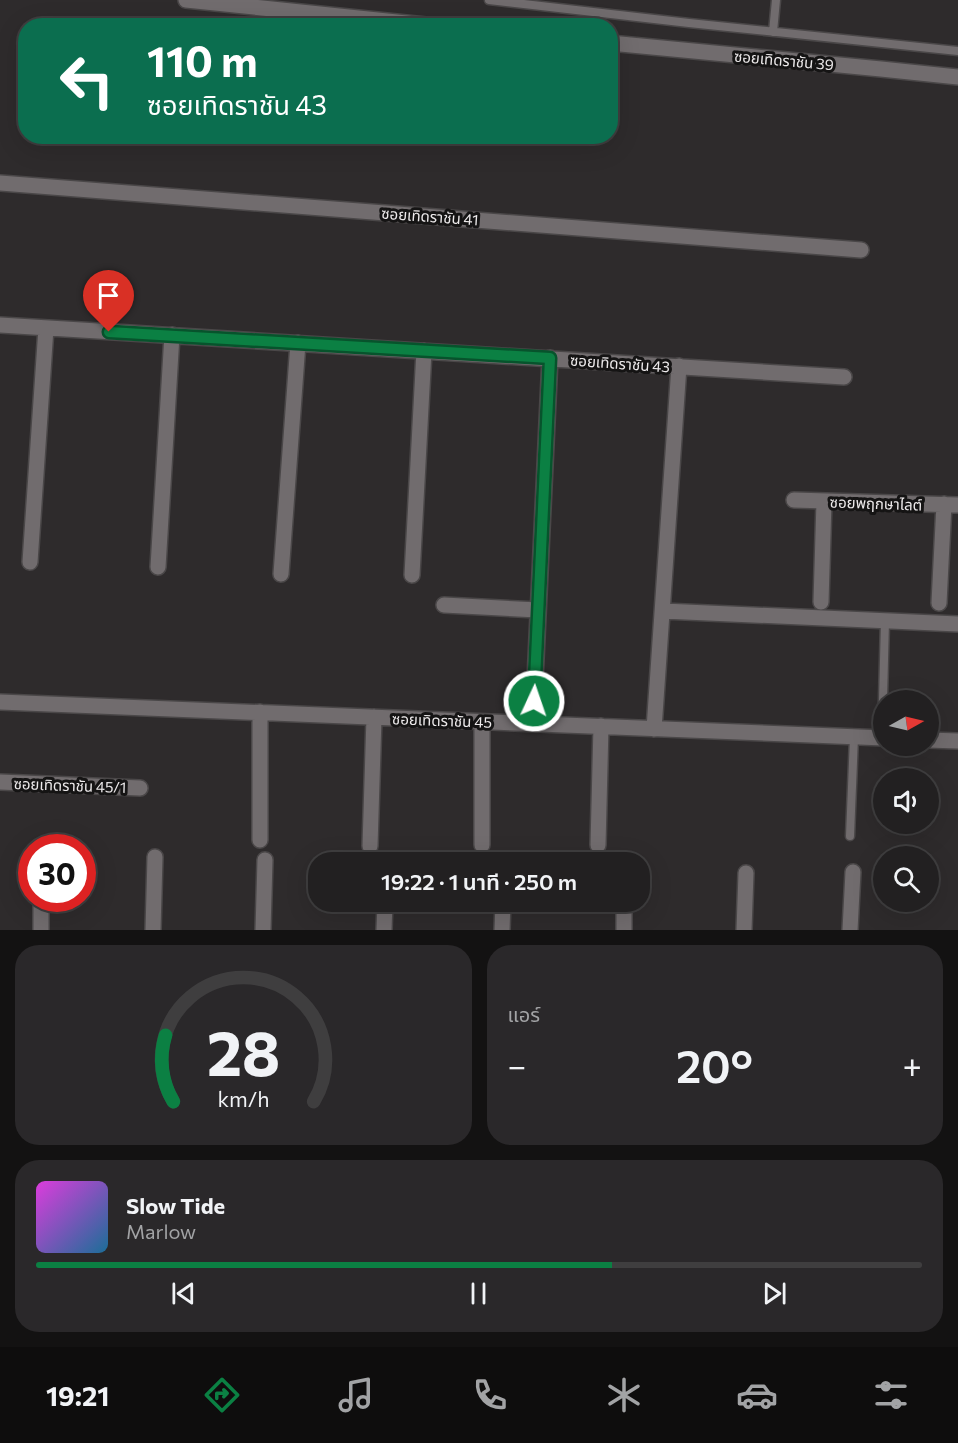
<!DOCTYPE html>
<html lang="th">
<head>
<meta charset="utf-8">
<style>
	:root { --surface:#222021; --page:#2a282a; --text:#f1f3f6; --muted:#a2a3a5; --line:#3f3e3f; --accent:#0b8043 }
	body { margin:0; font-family:Commissioner,"Noto Sans Thai",sans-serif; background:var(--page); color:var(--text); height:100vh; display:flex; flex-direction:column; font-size:22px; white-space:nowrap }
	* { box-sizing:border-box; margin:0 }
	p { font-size:20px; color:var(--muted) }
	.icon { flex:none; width:33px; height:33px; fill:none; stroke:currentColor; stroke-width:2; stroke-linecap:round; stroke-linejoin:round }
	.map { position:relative; height:930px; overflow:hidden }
	.side { display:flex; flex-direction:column; gap:15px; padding:15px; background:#131212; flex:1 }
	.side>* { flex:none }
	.hud { position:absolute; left:18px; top:18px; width:600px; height:126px; border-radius:24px; box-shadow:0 6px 24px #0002,0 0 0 2px var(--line); background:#0b6e4f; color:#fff; overflow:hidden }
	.needle { width:39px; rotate:82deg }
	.controls { position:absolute; left:873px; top:690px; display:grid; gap:12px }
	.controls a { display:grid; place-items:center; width:66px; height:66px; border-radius:50%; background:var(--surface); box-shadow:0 6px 24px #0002,0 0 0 2px var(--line); font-size:30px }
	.speed { position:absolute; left:18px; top:834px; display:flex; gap:12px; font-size:30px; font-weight:700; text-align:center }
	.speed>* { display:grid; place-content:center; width:78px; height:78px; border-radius:50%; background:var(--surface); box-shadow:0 6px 24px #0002,0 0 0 2px var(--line); line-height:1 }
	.speed .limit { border:9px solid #d22; background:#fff; color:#111 }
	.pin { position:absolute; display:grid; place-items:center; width:51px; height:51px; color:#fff; margin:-62px -26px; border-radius:50% 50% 50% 0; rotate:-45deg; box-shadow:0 0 6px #0007 }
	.pin .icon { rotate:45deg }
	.me { position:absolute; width:66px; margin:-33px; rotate:3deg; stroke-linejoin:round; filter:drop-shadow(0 0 4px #0008) }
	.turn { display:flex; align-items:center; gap:21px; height:126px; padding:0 30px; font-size:27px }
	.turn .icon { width:78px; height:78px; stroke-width:2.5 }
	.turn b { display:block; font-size:42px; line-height:51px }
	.big { font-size:45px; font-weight:600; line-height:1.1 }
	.side .widget { flex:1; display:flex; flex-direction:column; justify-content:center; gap:9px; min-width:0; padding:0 21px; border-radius:24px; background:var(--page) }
	.side .dial { align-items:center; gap:0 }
	.dial svg { height:156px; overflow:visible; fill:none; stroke:var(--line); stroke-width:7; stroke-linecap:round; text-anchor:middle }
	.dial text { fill:var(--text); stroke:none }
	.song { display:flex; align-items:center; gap:18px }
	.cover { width:72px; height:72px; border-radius:9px; background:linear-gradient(135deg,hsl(300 70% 55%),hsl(200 70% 35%)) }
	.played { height:6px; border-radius:3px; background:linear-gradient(90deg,var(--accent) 65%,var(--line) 65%) }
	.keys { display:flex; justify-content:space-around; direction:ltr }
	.heat { display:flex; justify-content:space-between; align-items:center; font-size:33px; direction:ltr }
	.side .tiles { flex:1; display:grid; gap:15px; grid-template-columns:1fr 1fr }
	.widget:last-child { grid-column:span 2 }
	.trip { position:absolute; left:308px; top:852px; width:342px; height:60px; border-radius:24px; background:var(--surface); box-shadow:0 6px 24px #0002,0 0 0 2px var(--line); font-weight:600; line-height:60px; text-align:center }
	.tab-bar { display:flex; height:96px; justify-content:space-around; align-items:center; background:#0e0d0d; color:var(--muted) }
	.tab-bar .icon { width:42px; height:42px }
	.tab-bar .active { color:var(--accent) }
	.tab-bar b { font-size:27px; color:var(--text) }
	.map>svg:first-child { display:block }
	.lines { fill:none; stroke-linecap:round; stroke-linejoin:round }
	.lane-casing { stroke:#4a4748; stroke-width:11 }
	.street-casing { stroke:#4a4748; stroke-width:18 }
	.lane { stroke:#716c6e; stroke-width:8 }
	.street { stroke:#716c6e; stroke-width:15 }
	.route-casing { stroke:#07532c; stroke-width:15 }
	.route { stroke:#0b8043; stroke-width:10 }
	.labels { text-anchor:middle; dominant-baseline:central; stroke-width:6; stroke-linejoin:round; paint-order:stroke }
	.street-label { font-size:15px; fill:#edeaeb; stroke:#151414 }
</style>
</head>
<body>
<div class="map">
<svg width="958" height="930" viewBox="0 0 958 930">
	<rect width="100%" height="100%" fill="#2e2b2c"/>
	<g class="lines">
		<defs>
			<path id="lane" d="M489 0 689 23 958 51
				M773 32 776 0
				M882 738 885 621
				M850 836 854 737"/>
			<path id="street" d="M186 0 435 26
				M610 43 881 69 958 77
				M0 183 861 250
				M0 325 844 377
				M794 500 958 505
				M30 562 46 328
				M158 567 172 335
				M281 574 298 343
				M412 575 424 351
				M821 602 824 501
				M939 603 944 504
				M444 605 538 610
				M663 611 958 624
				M0 702 884 738
				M260 712V840
				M533 723 550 358
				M654 729 679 366
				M928 740 958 741
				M0 782 140 788
				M482 845V722
				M598 845 601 726
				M370 846 374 717
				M41 930V898
				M153 930 155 857
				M263 930 265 860
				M384 930 385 902
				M502 930 503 902
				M624 930V902
				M744 930 746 873
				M850 930 853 872"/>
		</defs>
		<use href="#lane" class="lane-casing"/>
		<use href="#street" class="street-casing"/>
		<use href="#lane" class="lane"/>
		<use href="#street" class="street"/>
	</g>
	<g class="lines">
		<defs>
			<path id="route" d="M109 332 550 358 534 701"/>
		</defs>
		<use href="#route" class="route-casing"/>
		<use href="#route" class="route"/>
	</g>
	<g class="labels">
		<g class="street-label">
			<text transform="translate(784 60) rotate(5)">ซอยเทิดราชัน 39</text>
			<text transform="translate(430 216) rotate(4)">ซอยเทิดราชัน 41</text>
			<text transform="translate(620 363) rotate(4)">ซอยเทิดราชัน 43</text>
			<text transform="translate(876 503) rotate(2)">ซอยพฤกษาไลต์</text>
			<text transform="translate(442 720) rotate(2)">ซอยเทิดราชัน 45</text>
			<text transform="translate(70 785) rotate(2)">ซอยเทิดราชัน 45/1</text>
		</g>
	</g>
</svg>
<div class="controls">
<a><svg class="needle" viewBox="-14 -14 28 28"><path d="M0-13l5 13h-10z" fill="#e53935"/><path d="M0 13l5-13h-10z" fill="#a2a3a5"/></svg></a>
<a><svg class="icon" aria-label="sound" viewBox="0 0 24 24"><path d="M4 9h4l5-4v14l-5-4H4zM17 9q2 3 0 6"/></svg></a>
<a><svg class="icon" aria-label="search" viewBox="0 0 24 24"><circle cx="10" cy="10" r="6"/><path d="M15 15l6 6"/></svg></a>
</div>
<div class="speed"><div class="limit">30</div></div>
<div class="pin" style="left:109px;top:332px;background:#d93025"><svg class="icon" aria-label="arrive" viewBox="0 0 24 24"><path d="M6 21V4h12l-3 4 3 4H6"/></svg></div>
<svg class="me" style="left:534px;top:701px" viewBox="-20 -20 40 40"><circle r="17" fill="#0b8043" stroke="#fff" stroke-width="3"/><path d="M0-11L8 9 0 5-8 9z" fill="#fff"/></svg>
<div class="trip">19:22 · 1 นาที · 250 m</div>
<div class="hud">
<div class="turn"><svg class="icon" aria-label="left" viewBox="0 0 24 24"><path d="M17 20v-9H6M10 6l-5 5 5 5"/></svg><div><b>110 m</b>ซอยเทิดราชัน 43</div></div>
</div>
</div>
<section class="side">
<div class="tiles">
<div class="widget dial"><svg viewBox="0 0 100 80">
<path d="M14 69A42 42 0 1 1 86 69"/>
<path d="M14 69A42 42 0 0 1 10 35" stroke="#0b8043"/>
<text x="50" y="56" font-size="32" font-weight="700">28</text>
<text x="50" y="72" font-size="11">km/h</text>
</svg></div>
<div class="widget"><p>แอร์</p>
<div class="heat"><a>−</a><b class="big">20°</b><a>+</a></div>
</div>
<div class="widget">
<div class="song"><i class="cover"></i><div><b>Slow Tide</b><p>Marlow</p></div></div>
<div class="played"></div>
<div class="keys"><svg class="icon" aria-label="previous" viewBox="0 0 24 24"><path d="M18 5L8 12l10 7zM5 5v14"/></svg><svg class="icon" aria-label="pause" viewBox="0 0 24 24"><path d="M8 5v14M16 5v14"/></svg><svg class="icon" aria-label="next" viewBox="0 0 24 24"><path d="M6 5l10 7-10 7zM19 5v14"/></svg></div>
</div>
</div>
</section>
<nav class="tab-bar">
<b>19:21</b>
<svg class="icon active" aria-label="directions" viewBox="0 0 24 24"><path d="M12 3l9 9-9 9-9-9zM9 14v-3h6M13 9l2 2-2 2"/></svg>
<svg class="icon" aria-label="music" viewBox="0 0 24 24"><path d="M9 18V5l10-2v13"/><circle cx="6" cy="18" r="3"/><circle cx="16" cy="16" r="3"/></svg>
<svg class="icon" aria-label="phone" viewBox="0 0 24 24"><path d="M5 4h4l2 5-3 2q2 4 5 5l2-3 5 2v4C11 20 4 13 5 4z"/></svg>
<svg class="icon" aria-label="climate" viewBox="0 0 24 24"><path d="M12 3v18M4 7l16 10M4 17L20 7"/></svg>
<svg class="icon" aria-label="car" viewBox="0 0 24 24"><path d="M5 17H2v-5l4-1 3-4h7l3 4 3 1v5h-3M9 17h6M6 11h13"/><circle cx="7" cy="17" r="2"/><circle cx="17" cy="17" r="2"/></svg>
<svg class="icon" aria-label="filters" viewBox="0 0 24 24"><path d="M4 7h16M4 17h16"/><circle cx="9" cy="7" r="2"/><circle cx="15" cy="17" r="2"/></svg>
</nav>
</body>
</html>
